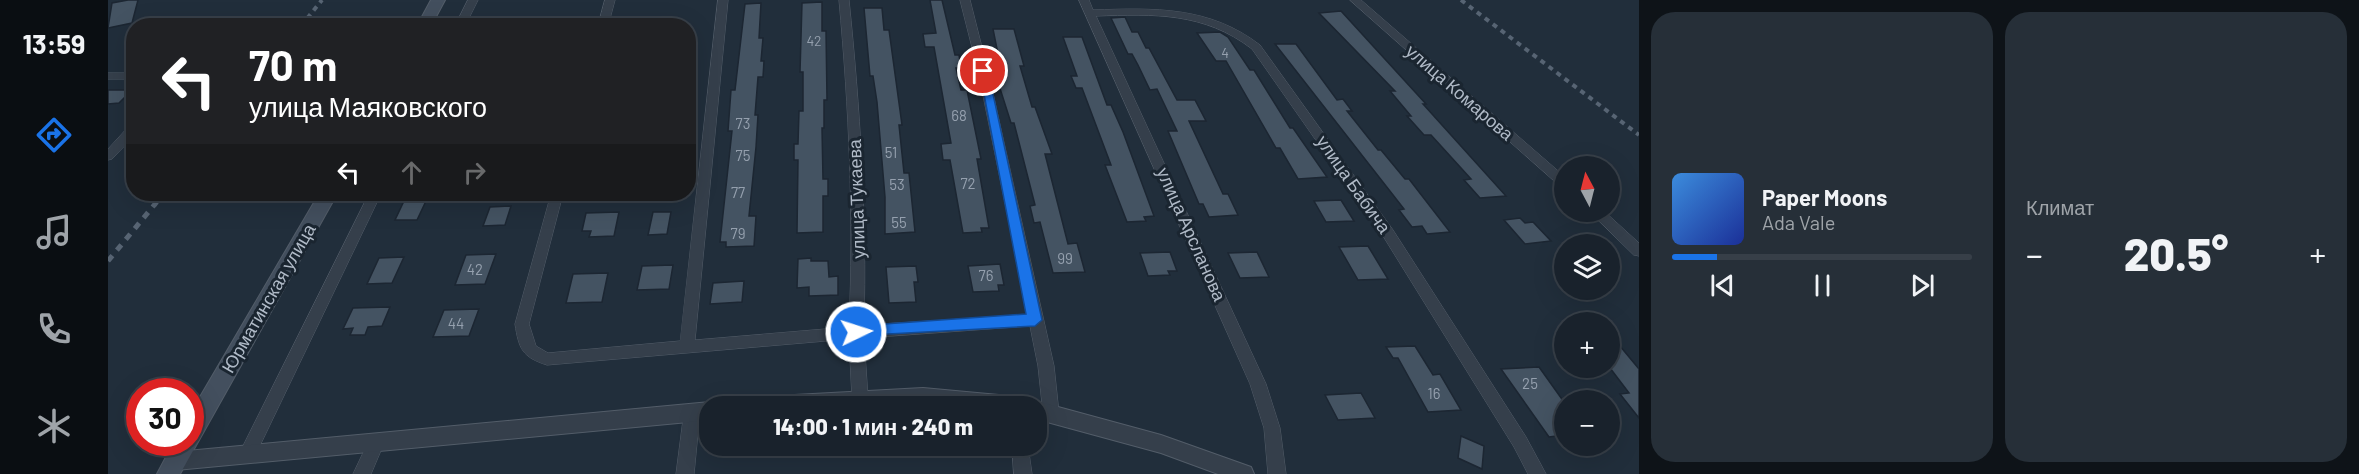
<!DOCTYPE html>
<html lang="ru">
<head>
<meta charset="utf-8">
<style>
	:root { --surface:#19222c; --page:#262f38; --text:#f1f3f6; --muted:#9fa4a9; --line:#373f48; --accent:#1a73e8 }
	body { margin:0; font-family:Barlow,sans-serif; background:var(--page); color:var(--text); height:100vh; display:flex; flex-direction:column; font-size:22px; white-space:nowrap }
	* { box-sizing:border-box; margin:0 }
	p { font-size:20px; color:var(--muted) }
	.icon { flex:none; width:33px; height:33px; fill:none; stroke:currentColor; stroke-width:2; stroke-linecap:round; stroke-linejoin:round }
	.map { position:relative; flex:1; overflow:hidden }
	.side { display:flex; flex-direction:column; gap:12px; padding:12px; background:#0e1318; width:720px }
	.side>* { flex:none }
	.banner { position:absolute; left:18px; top:18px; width:570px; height:183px; border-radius:24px; box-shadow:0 6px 24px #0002,0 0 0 2px var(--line); background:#202124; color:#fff; overflow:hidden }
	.needle { width:39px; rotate:353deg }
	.tools { position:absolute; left:1446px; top:156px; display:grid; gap:12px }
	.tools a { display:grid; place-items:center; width:66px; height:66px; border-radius:50%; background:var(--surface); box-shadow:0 6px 24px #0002,0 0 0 2px var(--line); font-size:30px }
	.speed { position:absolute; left:18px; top:378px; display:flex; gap:12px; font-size:30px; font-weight:700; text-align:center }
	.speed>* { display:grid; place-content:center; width:78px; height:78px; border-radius:50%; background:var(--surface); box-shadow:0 6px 24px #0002,0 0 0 2px var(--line); line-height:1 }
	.speed .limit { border:9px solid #d22; background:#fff; color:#111 }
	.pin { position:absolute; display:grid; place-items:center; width:51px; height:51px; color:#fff; margin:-26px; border:3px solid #fff; border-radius:50%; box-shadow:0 2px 6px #0007 }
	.me { position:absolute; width:66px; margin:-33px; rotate:86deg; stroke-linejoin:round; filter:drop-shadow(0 0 4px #0008) }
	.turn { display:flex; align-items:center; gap:21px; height:126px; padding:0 24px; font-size:27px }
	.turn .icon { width:78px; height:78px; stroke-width:2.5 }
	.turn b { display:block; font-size:42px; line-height:51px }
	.lanes { display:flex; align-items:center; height:57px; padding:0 24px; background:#0003; justify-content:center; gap:30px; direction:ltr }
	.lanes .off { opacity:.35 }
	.big { font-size:45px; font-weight:800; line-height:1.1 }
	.side .widget { flex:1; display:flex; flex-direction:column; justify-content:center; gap:9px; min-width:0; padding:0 21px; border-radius:24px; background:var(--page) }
	.song { display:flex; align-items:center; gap:18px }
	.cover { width:72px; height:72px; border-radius:9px; background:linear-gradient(135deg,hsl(210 70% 55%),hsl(230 70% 35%)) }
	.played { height:6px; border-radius:3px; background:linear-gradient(90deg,var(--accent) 15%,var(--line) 15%) }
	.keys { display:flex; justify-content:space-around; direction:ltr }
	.heat { display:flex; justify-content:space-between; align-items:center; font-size:33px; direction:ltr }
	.side .tiles { flex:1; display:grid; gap:12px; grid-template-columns:repeat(2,1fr) }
	.trip { position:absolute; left:591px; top:396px; width:348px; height:60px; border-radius:24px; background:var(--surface); box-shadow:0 6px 24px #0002,0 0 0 2px var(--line); font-weight:800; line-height:60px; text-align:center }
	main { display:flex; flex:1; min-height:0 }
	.dock { display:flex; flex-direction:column; width:108px; justify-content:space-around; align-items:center; background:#0a0e12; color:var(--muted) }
	.dock .icon { width:42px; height:42px }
	.dock .selected { color:var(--accent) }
	.dock b { font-size:27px; color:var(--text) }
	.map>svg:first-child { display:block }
	.building { fill:#445362; stroke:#1c2632; stroke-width:1.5 }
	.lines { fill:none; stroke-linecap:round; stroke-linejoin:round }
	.minor-casing { stroke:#535d69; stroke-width:1 }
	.tertiary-casing { stroke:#535d69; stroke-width:2 }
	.secondary-casing { stroke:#535d69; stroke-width:2 }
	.minor { fill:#353f4b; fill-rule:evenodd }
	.tertiary { fill:#353f4b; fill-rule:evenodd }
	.secondary { fill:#434f5e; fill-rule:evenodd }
	.rail-far1 { stroke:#576473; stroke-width:4; stroke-dasharray:5 5; stroke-linecap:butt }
	.rail { stroke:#576473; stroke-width:5; stroke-dasharray:7 7; stroke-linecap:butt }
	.route { fill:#1a73e8; stroke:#114b97; stroke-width:1.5 }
	.labels { text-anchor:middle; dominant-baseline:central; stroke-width:6; stroke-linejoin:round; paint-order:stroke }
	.far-number-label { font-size:14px; fill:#95a0ae }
	.number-label { font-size:15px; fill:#95a0ae }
	.street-label { font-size:18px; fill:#b0bac7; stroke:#1a2530 }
</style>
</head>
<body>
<main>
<nav class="dock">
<b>13:59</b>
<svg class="icon selected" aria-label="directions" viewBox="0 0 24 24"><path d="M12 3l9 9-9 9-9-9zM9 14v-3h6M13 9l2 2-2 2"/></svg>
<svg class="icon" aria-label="music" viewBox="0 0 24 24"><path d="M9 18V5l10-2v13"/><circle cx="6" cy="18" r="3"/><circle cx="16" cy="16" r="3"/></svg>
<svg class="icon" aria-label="phone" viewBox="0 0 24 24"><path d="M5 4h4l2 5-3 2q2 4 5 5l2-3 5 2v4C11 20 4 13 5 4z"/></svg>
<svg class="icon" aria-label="climate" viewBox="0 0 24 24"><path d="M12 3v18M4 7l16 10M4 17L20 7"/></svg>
</nav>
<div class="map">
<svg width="1531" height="474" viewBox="0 0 1531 474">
	<rect width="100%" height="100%" fill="#212e3b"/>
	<path class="building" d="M20 0H30L24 23 0 28 4 3Z
		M822 0H834L847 55H851L853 68H848L853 90H859L873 159H869L881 228H873L874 232 855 233 842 160H835L833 144 843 143 826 47H817L815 34 828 33Z
		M714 2V31H718L719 100H716V128H714L715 179H720V196H715V232L689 233 690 160H686V144H690L691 111H695V72H692L694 3Z
		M653 3 651 38H655L653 61H656L655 77H650L647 115H650L648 147 641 216H648L646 246 618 247V242H612L624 131H620L623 90H627L637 4Z
		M756 8H774L776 30H781L794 125H791L796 173H801L807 232 777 234V197L769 102 765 76H762Z
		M1233 11 1318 104H1315L1398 196 1372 198 1356 180 1363 179 1323 135H1316L1299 116H1303L1282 91H1287L1211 13Z
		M1017 17 1024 32H1030L1038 48H1041L1069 100H1087L1098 121H1081L1115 194H1120L1130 215 1101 217 1095 204H1091L1060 131H1069L1049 89 1042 90 1030 65 1024 54H1020L1003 18Z
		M885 29H906L916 66H912L924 107H927L944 154H937L960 244 969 243 977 272 945 273 932 222 926 223 922 206 927 205 906 123H903L889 79H895Z
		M1112 32 1120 37 1142 70H1146L1182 128H1185L1219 177 1190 179 1172 148H1168L1118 61H1108L1089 33Z
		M955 37H974L999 105H1003L1015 132 1046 216 1036 217 1038 221 1019 222 997 165H1003L974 88H968L963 76H969Z
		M1167 44H1188L1229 100 1235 99 1244 111H1239L1270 150H1273L1297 179H1301L1342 232 1319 234 1314 226 1304 227 1291 210 1296 209Z
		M0 90H24L11 103 0 104Z
		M1233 200 1246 221 1218 222 1206 201Z
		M296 201H318L309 220H287Z
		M403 206 397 225 375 226 382 207Z
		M511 212 506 236 481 237 483 231H474L478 213Z
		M545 212H563L559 234 540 235Z
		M1412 218 1417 223 1425 222 1443 241 1417 244 1396 220Z
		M1260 246 1280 279 1250 280 1231 247Z
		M1062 252 1069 271H1060L1062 275 1040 276 1032 253Z
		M1149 252 1161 277 1132 278 1120 253Z
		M388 254 377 284 347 285 358 255Z
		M296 257 284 283 259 284 271 258Z
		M703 258V261H720L721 277 730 276V295L701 296V287L689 288 690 259Z
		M892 264 896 285H890L891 291 865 292 860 266Z
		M565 265 561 289 529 290 534 266Z
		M808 266 810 282H806L808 302 781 303 778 267Z
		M500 273 494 302 458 303 465 274Z
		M636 281 634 302 602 304 605 283Z
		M282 307 274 326 260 327 257 335H242L245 328 235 329 245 308Z
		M371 309 361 336 325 337 336 310Z
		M1502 334 1531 369V418L1512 394 1521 393 1502 368Z
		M1307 346 1325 375 1332 374 1353 410 1320 412 1290 358H1285L1278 347Z
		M1431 367 1456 402V435L1441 437 1393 369Z
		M1253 393 1267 418 1230 420 1217 395Z
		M1353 436 1376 446 1374 469 1350 458Z"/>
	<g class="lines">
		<defs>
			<path id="minor" d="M360 0H370L357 26H347Z
				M497 0H507L500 26H490Z
				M610 0H620L587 340 741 327C746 218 741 108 731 0H741C752 108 759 217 756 325L920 315 870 71 852 0H862L880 71 946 366 951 413 949 418 943 420 937 418 935 413 930 366 922 326 756 338 760 398 758 403 752 405 746 403 744 398 741 339 439 365C414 357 411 349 407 324L443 194H455L421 324 428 346 440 353 572 341Z
				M971 0H981L985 10C1047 8 1101 6 1152 45L1285 230 1418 437 1438 474H1420L1406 447 1275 236 1144 49C1096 12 1046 14 988 16L1158 384 1172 428 1178 474H1160L1156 428 1142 384Z
				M1242 0H1253L1456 176V187L1452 186Z
				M0 73H26V79H0Z
				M26 124V136L4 159 0 160V149L22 125Z
				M261 194H273L146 458 140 461 134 458 132 453 134 448Z
				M1482 212H1497L1531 243V256L1526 255Z
				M584 405 590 407 592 412 586 474H568L576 412 578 407Z
				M269 434 275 436 277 441 263 474H245L263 436Z
				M904 446H920L924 474H906Z"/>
			<path id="tertiary" d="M815 388 913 397 922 404 928 401 1053 435 1143 467 1146 474H1110L1053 453 928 419V406H641L644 400 651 397Z
				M602 402 610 406H602V420L68 470 61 468 58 461 61 454 68 452Z"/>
			<path id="secondary" d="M323 0H337L323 26H309Z
				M211 194H229L72 474H49L66 442H82V414Z"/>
		</defs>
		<use href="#minor" class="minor-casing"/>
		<use href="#tertiary" class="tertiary-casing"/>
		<use href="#secondary" class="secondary-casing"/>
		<use href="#minor" class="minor"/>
		<use href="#tertiary" class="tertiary"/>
		<use href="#secondary" class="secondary"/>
		<path class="rail-far1" d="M1353 0 1531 135
			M193 26 214 0
			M46 206 56 194"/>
		<path class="rail" d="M0 261 47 204"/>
	</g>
	<path class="route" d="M871 68 880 71 934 320 927 326 743 336 740 332 748 326 918 314Z"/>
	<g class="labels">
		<g class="far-number-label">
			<text x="706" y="40">42</text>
			<text x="1117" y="52">4</text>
		</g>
		<g class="number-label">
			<text x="851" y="115">68</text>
			<text x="635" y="123">73</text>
			<text x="783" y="152">51</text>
			<text x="635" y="155">75</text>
			<text x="860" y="183">72</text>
			<text x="789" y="184">53</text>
			<text x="630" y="192">77</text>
			<text x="791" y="222">55</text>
			<text x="630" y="233">79</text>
			<text x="957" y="258">99</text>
			<text x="367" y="269">42</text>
			<text x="878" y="275">76</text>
			<text x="348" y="323">44</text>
			<text x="1422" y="383">25</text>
			<text x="1326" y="393">16</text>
		</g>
		<g class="street-label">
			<text transform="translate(1352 92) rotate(41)">улица Комарова</text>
			<text transform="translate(1246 184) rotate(55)">улица Бабича</text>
			<text transform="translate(748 199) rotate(-92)">улица Тукаева</text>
			<text transform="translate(1084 234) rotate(66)">улица Арсланова</text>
			<text transform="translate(160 298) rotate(-60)">Юрматинская улица</text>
		</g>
	</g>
</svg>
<div class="tools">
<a><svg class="needle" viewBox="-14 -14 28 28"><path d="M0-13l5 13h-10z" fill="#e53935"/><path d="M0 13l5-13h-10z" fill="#9fa4a9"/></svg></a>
<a><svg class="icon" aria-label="layers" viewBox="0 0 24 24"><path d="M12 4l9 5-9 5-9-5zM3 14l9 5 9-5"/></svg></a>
<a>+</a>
<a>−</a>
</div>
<div class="speed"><div class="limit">30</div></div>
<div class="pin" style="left:875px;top:71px;background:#d93025"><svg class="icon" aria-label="arrive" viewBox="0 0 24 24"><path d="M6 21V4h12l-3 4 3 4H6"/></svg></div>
<svg class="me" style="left:748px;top:332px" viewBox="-20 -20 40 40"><circle r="17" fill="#1a73e8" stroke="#fff" stroke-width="3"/><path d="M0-11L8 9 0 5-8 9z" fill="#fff"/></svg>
<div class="trip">14:00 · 1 мин · 240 m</div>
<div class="banner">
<div class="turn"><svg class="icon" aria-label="left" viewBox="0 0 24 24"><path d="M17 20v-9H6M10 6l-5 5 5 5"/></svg><div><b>70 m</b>улица Маяковского</div></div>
<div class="lanes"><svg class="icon" aria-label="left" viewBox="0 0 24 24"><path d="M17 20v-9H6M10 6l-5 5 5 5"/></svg><svg class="icon off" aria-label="ahead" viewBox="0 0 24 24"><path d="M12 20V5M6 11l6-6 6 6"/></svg><svg class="icon off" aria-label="right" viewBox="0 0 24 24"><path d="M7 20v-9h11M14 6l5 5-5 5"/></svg></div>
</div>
</div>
<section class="side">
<div class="tiles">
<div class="widget">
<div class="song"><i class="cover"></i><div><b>Paper Moons</b><p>Ada Vale</p></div></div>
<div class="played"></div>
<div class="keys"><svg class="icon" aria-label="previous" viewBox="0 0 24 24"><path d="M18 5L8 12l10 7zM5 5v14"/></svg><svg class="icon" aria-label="pause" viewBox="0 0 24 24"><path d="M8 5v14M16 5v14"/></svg><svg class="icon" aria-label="next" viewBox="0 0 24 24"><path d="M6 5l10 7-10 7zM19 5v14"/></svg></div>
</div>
<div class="widget"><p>Климат</p>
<div class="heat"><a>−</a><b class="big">20.5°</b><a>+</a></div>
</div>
</div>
</section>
</main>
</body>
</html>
